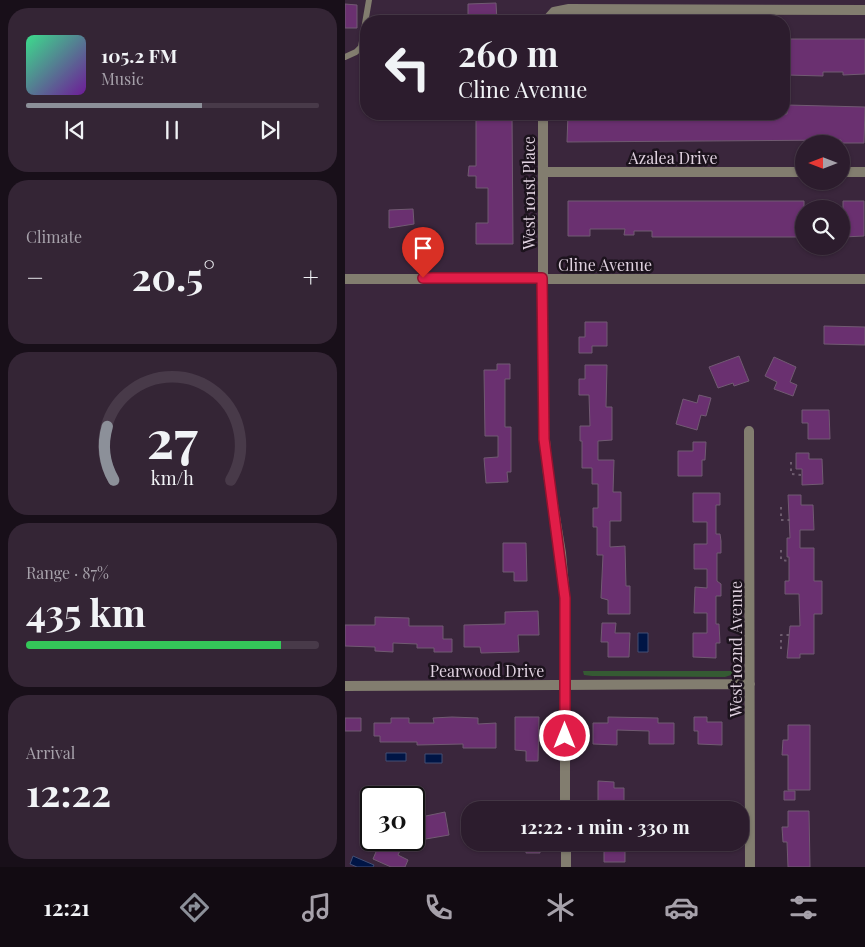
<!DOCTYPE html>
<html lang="en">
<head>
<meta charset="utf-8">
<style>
	:root { --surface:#2c1c2d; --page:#342535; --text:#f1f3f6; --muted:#a6a1aa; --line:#483a49; --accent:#8c9099 }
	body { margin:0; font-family:"Playfair Display",serif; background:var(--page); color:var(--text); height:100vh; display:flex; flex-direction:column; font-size:19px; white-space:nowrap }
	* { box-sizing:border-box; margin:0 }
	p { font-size:16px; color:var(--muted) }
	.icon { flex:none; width:28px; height:28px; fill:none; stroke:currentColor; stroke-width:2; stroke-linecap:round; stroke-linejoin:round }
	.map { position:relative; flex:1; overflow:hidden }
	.drawer { display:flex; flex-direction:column; gap:8px; padding:8px; background:#180f19; width:345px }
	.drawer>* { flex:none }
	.banner { position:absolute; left:15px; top:15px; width:430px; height:105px; border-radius:20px; box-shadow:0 1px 4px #0004,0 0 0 1px var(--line); background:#2c1c2d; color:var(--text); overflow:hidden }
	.needle { width:32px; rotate:270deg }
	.buttons { position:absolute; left:450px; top:135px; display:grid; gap:10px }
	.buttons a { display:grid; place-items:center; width:55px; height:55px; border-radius:50%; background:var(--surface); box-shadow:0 1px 4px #0004,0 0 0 1px var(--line); font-size:25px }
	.speed { position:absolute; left:15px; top:786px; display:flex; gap:10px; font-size:25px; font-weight:700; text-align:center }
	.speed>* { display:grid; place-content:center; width:65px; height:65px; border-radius:50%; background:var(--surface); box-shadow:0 1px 4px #0004,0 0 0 1px var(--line); line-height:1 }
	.speed .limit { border:2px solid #111; border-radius:8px; background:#fff; color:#111 }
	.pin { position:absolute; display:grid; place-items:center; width:42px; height:42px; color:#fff; margin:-51px -21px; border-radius:50% 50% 50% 0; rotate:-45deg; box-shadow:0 0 5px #0007 }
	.pin .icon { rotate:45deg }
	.me { position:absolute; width:55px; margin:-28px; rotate:0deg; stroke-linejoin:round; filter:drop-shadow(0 0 4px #0008) }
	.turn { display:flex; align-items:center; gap:18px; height:105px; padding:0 15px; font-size:22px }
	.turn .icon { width:65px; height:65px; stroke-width:2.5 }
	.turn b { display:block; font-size:35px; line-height:42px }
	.big { font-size:38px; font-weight:700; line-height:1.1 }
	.drawer .widget { flex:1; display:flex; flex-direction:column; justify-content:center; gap:8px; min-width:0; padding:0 18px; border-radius:20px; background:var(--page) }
	.drawer .dial { align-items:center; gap:0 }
	.dial svg { height:130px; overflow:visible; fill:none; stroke:var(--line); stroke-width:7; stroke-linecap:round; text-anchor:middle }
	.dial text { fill:var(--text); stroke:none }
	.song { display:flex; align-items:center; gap:15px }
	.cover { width:60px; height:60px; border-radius:8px; background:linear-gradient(135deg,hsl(150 70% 55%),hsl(280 70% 35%)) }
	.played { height:5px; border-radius:2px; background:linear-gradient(90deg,var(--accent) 60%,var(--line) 60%) }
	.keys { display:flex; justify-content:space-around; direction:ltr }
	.heat { display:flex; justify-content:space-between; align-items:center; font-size:28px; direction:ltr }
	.charge { height:8px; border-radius:4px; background:linear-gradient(90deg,#34c759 87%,var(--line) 0) }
	.trip { position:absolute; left:116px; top:801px; width:288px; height:50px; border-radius:20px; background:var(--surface); box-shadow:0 1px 4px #0004,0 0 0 1px var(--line); font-weight:700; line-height:50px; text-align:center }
	.tab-bar { display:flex; height:80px; justify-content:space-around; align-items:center; background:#120b12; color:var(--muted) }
	.tab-bar .icon { width:35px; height:35px }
	.tab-bar .on { color:var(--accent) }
	.tab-bar b { font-size:22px; color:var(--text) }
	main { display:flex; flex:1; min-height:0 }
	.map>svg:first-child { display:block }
	.green { fill:#355a33 }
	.water { fill:#001545; stroke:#434e74 }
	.building { fill:#6a3070; stroke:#715a72 }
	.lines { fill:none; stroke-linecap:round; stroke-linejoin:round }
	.path { stroke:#6e5c6f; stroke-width:2; stroke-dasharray:2.5 4; stroke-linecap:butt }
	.service { stroke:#827d6f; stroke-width:6 }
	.minor { stroke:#827d6f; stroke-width:10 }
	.tertiary { stroke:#827d6f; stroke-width:10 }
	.route-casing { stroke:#92132f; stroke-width:12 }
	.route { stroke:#e11d48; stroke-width:9 }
	.labels { text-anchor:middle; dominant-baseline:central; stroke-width:5; stroke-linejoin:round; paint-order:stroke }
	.street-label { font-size:16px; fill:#e0d2e0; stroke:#1c131d }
</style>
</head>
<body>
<main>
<section class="drawer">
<div class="widget">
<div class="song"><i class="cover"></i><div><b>105.2 FM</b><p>Music</p></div></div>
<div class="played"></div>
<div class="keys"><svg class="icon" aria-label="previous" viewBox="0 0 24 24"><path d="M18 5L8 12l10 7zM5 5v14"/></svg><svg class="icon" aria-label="pause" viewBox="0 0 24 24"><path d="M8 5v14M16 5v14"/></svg><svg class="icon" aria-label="next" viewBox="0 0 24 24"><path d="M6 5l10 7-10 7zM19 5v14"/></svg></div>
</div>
<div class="widget"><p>Climate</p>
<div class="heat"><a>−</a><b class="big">20.5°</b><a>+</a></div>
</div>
<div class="widget dial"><svg viewBox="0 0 100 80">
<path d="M14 69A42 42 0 1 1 86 69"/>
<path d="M14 69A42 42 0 0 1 10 36" stroke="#8c9099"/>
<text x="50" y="56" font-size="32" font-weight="700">27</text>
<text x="50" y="72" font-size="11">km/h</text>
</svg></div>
<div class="widget"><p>Range · 87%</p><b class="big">435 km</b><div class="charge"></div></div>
<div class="widget"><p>Arrival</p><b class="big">12:22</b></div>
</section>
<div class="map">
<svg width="520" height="867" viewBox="0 0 520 867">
	<rect width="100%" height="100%" fill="#3a263c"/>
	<path class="green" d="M238 671H389V674L380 677 247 676 239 675Z"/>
	<path class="water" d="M293 633H303V652H293Z
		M41 753H61V761H41Z
		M80 754H97V763H80Z
		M8 856 29 865 28 867H12L5 864Z"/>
	<path class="building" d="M151 3 152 21H123V4Z
		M0 4 12 5V28H0Z
		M442 39H520V74L498 75V72H478V76L442 75Z
		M442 105 520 107 519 143H496V140L222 142 223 114H442Z
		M131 114H167L168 244H131V223H143V188H131V176H123L124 166H131Z
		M223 201H459V237H307V231H289V235H279L280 229H245V236H223Z
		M498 201H519V236L498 237Z
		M68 209 69 224 44 228V210Z
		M240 322H262V346H247V353H234V337H240Z
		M479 326 520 327V345L479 344Z
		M394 356 404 381 389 386 388 383 373 388 364 367Z
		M429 357 451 367 445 382 452 385 448 396 429 389 432 382 420 376Z
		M152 364H165V379H160V427H166V472H162L163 482 141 483 139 458 153 457V436H140L139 370H152Z
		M240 365H262L261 407H267V440L253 441V460H269L268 492H276V521H265V547L280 546 281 586H285V614H263V600L256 598 258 555H252V527H248V508H253V484H247V468H237V441H235V426H245L244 395H234V379H240Z
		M354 395 366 398 361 416 356 415 352 430 331 424 338 399 352 403Z
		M457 410H484L485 439H463V423H457Z
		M348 442H361L360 460H357V476H333V451H348Z
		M451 453H464V459H477L478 484 457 485V469H451Z
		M348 493H375V505H371V534H375L376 541V553H372V581L376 584V596H371V624H374L375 643H371V658L348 657V633H362V613H349L350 587 362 588V569H349V544H362V522H348Z
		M443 495H456V505H468L469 530H455V548H469V581H477V614H469V654H455V658H442L445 626H455L454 594H440V581H444V557H442V538H445Z
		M158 543H181L182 581H169V572H158Z
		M193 611 194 635H173L174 652 136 653 135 647H119V625L160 624V612Z
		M30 617 64 618V626H98V639H107V652H89V648H72V644L48 643V652L30 651V647L0 646V625H30Z
		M257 623H271L270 633H285L284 657H263V642H256Z
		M107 717 133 718V724L151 723V748H118V744L72 745V742H35V736H29V723H46V718H64V723H89L88 718Z
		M170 717H194L193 761H181V751L170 750Z
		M263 717 313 718V723H329V744H304V731L272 730V745L248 744V723H263Z
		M349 717H362V722H377V745L353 744V731H349Z
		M0 718H16V731H0Z
		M443 725H465V790H443V755H437L438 740H443Z
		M253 781 269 782V788H279V810H259V802H253Z
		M439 791H450V800H439Z
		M443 811H464L465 867H443L442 842H438L437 827H443Z
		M100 812 104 835 75 840 72 827 77 826 76 817Z
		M36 840 57 846 53 855 63 860 60 867H46L28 859Z
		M181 842H195V853H181Z
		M259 842H280V862H259Z"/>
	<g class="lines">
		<path class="path" d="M446 462V474L457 475
			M436 507V520H445
			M436 550V560L444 561
			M436 649V635H445"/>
		<path class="service" d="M0 57 11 52 16 47 24 0"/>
		<path class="minor" d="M201 21 209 12 224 9 520 10
			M198 114V418L203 474 216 553 220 598V810
			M198 172H459
			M496 172H520
			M404 431 405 867
			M0 686 405 684
			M221 842V867"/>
		<path class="tertiary" d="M0 279H520"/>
	</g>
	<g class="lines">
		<defs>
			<path id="route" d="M78 278H197L199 439 220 598V736"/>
		</defs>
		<use href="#route" class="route-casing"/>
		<use href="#route" class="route"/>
	</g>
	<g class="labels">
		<g class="street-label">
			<text x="328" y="157">Azalea Drive</text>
			<text transform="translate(183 193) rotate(-90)">West 101st Place</text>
			<text x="260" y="264">Cline Avenue</text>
			<text transform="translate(390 649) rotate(-90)">West 102nd Avenue</text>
			<text x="142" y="670">Pearwood Drive</text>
		</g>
	</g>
</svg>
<div class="buttons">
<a><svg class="needle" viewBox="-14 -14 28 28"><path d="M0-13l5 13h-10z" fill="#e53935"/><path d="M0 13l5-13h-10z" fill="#a6a1aa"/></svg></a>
<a><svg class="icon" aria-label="search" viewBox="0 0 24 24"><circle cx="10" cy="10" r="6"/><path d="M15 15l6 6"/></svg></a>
</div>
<div class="speed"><div class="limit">30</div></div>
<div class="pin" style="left:78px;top:278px;background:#d93025"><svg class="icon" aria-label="arrive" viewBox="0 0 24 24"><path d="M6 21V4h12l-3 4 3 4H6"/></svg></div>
<svg class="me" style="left:220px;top:736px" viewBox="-20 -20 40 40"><circle r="17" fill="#e11d48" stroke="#fff" stroke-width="3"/><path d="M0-11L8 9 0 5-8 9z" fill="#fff"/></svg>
<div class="trip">12:22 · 1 min · 330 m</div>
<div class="banner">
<div class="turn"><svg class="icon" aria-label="left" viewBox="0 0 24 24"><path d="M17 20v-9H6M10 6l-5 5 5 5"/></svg><div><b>260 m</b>Cline Avenue</div></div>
</div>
</div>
</main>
<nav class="tab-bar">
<b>12:21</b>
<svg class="icon on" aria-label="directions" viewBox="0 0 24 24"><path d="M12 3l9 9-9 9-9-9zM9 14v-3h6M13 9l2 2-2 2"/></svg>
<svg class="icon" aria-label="music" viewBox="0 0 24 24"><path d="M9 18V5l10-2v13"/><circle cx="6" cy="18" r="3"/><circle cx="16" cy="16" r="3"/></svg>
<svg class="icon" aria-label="phone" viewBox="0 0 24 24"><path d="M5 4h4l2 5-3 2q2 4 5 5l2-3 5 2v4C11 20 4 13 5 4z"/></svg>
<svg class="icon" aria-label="climate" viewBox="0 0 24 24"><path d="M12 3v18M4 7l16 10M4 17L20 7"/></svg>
<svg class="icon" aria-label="car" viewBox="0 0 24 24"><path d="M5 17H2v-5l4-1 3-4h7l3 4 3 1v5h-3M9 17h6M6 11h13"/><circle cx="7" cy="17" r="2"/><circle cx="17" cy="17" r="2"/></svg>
<svg class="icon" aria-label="filters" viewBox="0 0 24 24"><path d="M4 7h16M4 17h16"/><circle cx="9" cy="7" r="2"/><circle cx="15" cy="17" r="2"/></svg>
</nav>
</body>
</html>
